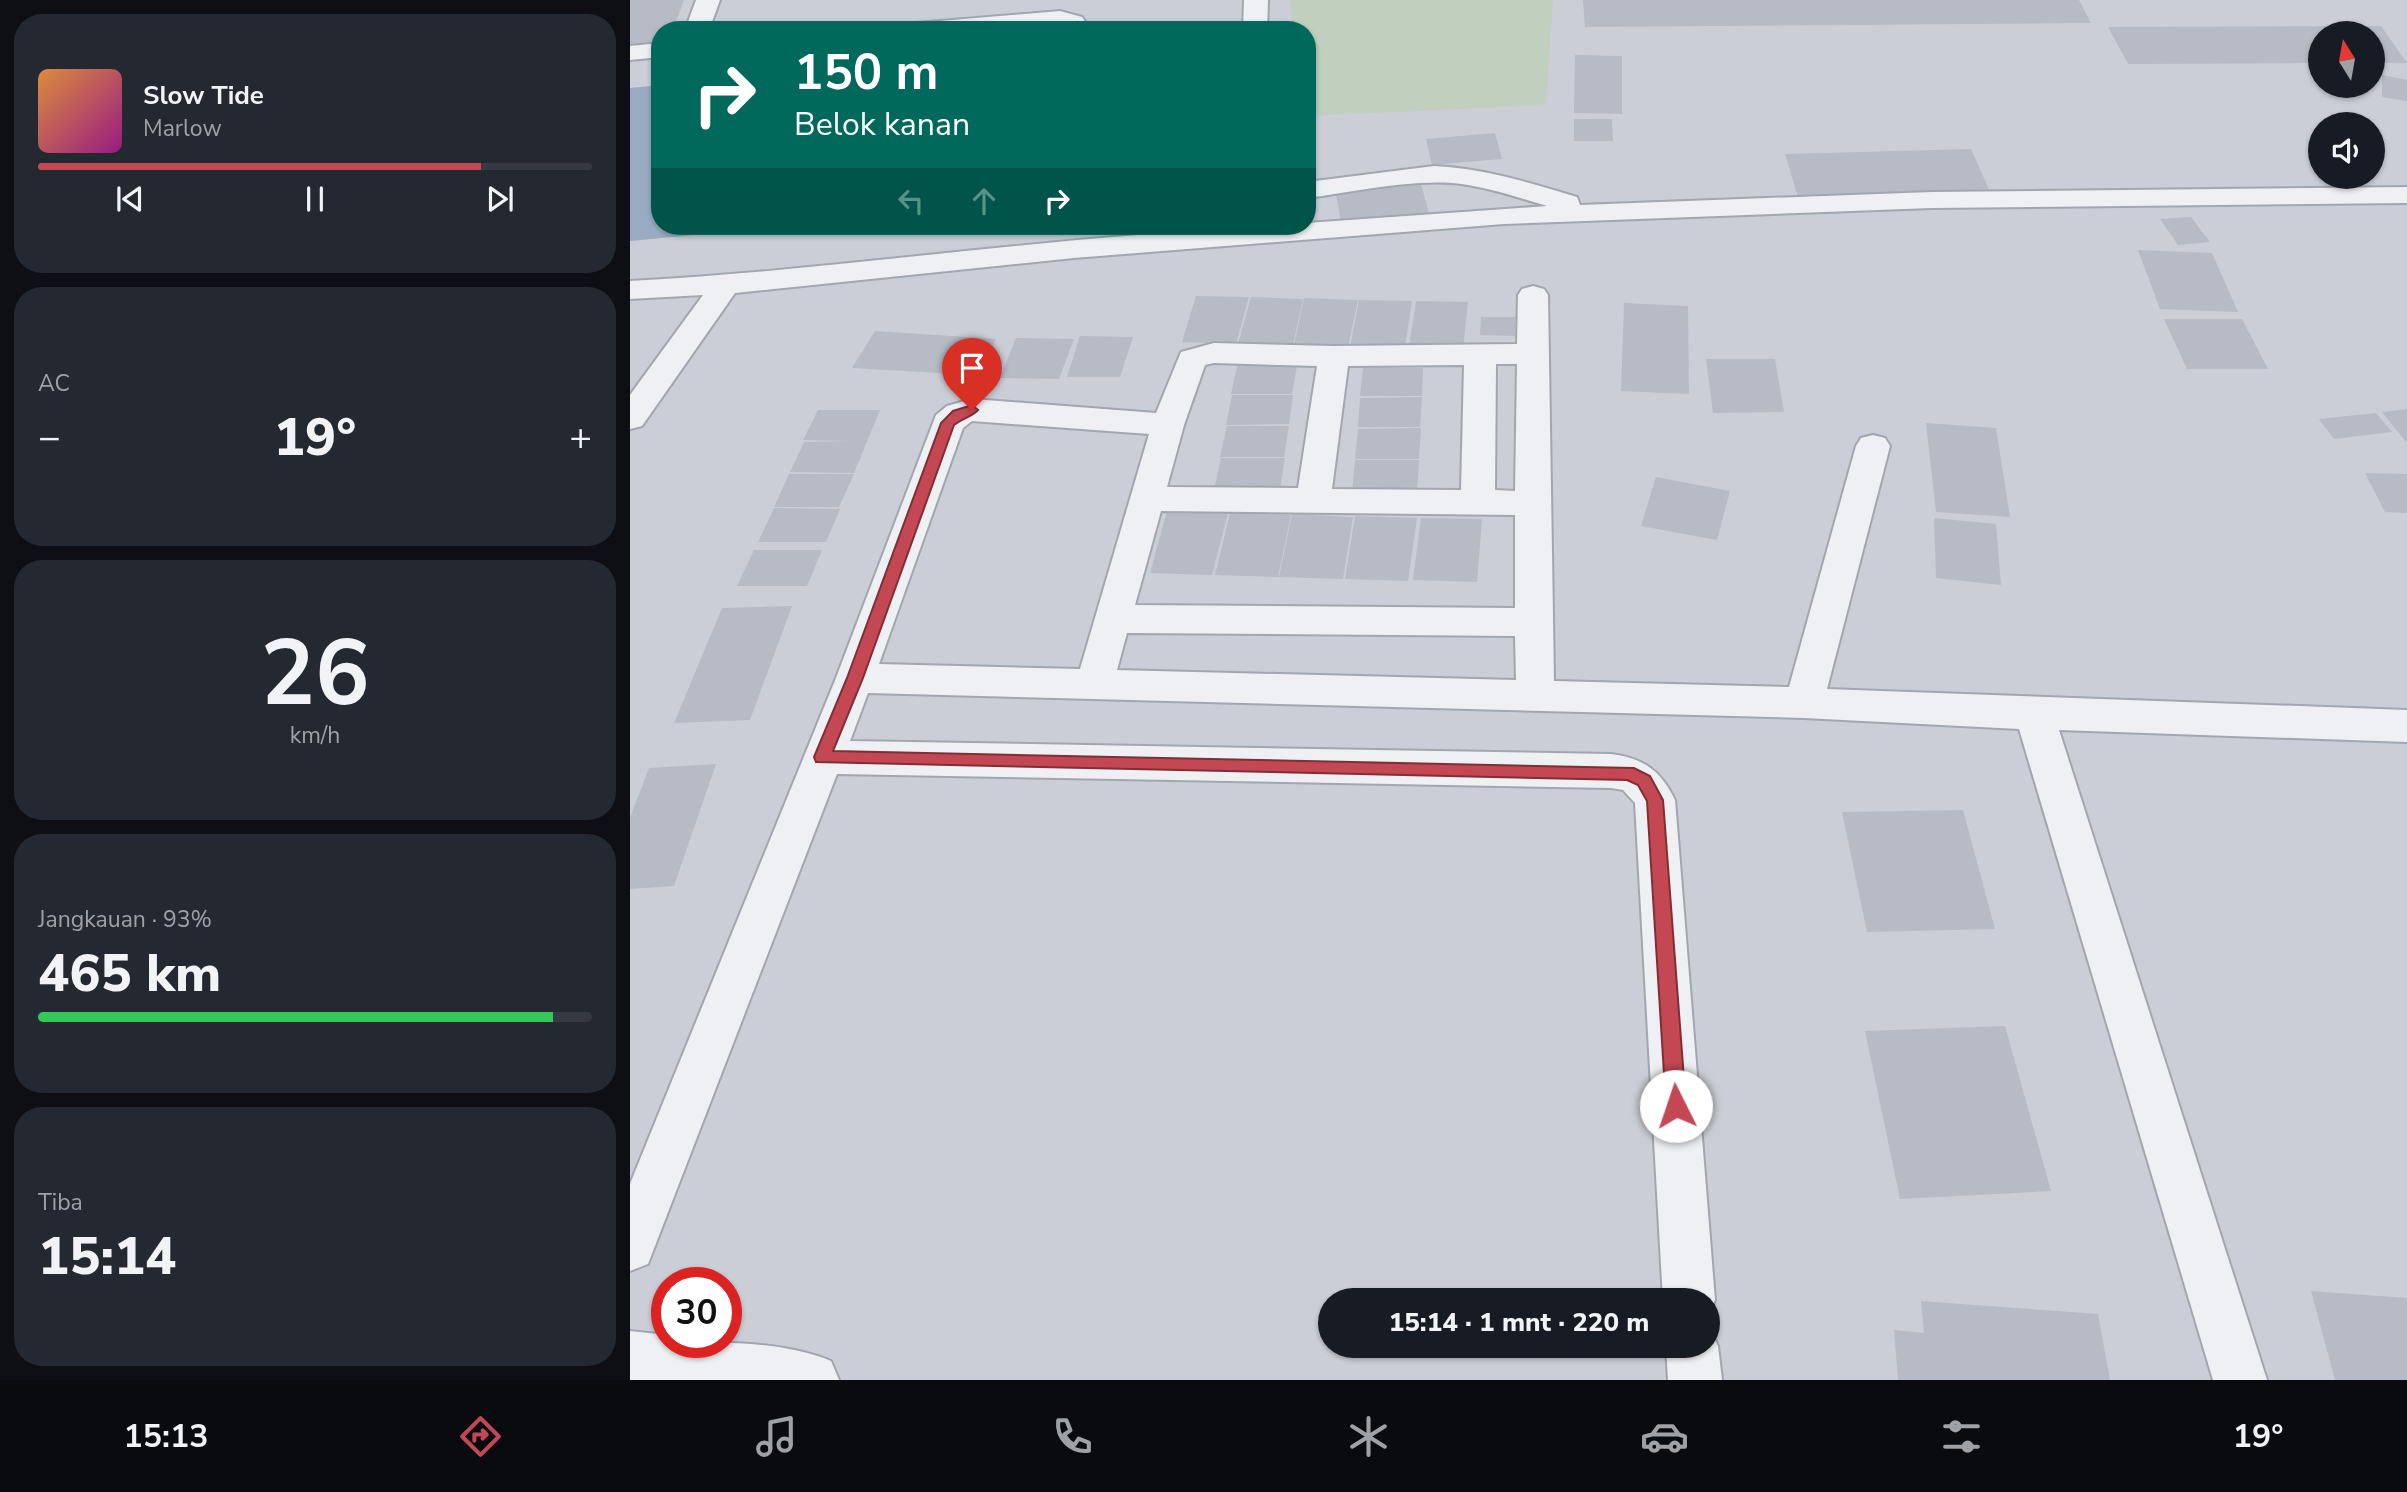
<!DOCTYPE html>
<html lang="id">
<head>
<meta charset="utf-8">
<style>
	:root { --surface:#171b24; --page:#242831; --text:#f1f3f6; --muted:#9ea1a6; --line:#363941; --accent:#c34853 }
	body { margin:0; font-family:"Nunito Sans",sans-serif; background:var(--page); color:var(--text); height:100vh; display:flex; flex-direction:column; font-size:26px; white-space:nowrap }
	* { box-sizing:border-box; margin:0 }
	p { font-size:23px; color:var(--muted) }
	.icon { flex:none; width:38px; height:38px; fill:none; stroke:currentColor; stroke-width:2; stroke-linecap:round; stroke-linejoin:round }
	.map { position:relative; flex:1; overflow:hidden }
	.details { display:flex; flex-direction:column; gap:14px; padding:14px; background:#0d0f14; width:630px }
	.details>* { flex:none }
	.hud { position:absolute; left:21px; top:21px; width:665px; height:214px; border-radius:28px; box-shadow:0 2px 5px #0004; background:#00695c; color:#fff; overflow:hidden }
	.needle { width:46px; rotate:349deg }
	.buttons { position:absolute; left:1678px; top:21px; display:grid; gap:14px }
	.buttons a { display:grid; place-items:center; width:77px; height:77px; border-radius:50%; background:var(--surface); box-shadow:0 2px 5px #0004; font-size:35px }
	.speed { position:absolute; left:21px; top:1267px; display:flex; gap:14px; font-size:35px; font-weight:700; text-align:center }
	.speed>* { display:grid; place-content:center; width:91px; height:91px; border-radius:50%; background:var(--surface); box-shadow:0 2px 5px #0004; line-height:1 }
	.speed .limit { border:10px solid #d22; background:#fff; color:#111 }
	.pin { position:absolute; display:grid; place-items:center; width:60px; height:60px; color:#fff; margin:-72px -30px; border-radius:50% 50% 50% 0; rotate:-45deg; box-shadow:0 0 7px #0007 }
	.pin .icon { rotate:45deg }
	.me { position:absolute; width:77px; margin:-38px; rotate:356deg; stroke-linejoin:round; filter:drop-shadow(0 0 5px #0008) }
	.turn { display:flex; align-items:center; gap:24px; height:147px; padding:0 28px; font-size:32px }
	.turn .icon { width:91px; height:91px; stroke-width:2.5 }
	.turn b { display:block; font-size:49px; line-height:60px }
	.lanes { display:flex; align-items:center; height:66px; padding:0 28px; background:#0003; justify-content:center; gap:35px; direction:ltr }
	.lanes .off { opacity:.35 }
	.big { font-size:52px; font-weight:800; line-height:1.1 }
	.details .card { flex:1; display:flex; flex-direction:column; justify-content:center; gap:10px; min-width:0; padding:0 24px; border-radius:28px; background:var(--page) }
	.details .dial { align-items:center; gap:0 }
	.dial b { font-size:91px; line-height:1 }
	.song { display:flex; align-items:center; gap:21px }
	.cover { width:84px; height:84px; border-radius:10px; background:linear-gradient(135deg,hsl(30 70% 55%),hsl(310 70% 35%)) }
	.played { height:7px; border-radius:4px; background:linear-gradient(90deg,var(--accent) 80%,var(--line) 80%) }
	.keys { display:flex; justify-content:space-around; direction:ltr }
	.heat { display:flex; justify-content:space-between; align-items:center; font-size:38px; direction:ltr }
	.charge { height:10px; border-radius:5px; background:linear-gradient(90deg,#34c759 93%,var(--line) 0) }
	.trip { position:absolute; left:688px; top:1288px; width:402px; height:70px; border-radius:35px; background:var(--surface); box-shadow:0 2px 5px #0004; font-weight:800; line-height:70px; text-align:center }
	.tabs { display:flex; height:112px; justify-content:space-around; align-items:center; background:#090b0e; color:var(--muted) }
	.tabs .icon { width:49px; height:49px }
	.tabs .active { color:var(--accent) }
	.tabs b { font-size:32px; color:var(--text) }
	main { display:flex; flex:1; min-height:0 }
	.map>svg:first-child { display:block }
	.built { fill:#cbced6; fill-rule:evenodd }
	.green { fill:#c1cfbe }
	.water { fill:#99abc3 }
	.building { fill:#b7bbc5 }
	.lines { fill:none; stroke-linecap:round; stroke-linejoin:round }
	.minor-casing { stroke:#a2a6ae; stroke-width:4 }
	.minor { fill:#eff0f4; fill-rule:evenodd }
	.route { fill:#c34853; stroke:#7f2f36; stroke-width:2 }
</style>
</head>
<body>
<main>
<section class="details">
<div class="card">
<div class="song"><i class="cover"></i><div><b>Slow Tide</b><p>Marlow</p></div></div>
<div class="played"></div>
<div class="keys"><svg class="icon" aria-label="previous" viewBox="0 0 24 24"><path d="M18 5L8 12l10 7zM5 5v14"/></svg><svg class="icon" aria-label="pause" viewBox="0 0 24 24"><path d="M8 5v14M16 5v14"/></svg><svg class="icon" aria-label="next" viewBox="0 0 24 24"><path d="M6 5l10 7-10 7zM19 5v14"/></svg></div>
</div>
<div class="card"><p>AC</p>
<div class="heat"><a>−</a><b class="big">19°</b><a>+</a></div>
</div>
<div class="card dial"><b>26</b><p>km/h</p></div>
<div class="card"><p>Jangkauan · 93%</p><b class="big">465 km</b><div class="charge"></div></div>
<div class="card"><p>Tiba</p><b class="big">15:14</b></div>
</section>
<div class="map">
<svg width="1777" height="1380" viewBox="0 0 1777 1380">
	<rect width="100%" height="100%" fill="#dcdfe5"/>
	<path class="built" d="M0 0H1777V1380H0ZM30 30H677V226H30ZM1690 33H1743V86H1690ZM1690 124H1743V177H1690ZM37 1283H96V1342H37ZM700 1300H1078V1346H700Z"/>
	<path class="green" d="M660 0H923L916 105 677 116V30H663Z"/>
	<path class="water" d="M30 85V226H159L0 241V88Z"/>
	<path class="building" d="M0 0H54L43 30H30V43L0 45Z
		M953 0H1449L1461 23 955 27Z
		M1751 26 1777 63H1743V33H1690V63L1498 64 1478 27Z
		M945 55 992 56V114L944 113Z
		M1752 75 1777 80V101L1752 97Z
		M944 119H982L983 141H944Z
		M865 133 872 159 802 165 796 139Z
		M1341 149 1361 194 1169 200 1155 154Z
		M790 180 800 217 712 226 705 189Z
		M1561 217 1580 242 1548 245 1530 219Z
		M1508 250 1582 253 1608 312 1530 309Z
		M566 296 619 297 606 344 552 342Z
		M621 297 673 299 663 345 608 344Z
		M674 298 728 300 718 347 664 345Z
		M729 300 782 301 775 348 720 347Z
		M786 301 838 302 833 349 779 347Z
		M994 303 1058 306 1059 394 991 391Z
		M851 317H885V336L850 335Z
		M1534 319H1612L1638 369H1557Z
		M245 331 366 339 346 375 222 368Z
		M450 336 503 337 490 377H437Z
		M386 338 444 339 429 379 370 378Z
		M1076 359H1145L1154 412 1083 413Z
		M607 366H667L662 394H601Z
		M733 368H793L792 396H730Z
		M602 395H663L659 424 596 425Z
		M792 397 790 427H728L730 398Z
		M1777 409V443L1752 412Z
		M188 410H250L224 473 160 472 174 442 224 441 173 440Z
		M1746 413 1762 432 1704 439 1689 419Z
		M1296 423 1366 428 1380 517 1306 512Z
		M597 426H659L654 457H590Z
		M791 428 789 459H725L728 429Z
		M591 458H655L650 489 584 490Z
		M725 460H789L787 492H722Z
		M1735 473 1777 474V513L1755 512Z
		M159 474H224L209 507H144Z
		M1026 477 1100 491 1087 540 1011 526Z
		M144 508 210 509 196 542H128Z
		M537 511 598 513 582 575 520 573Z
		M600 513 661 515 648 577 585 575Z
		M662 514 723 517 713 579 649 577Z
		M725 516 787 518 778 581 715 579Z
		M791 518 852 519 847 582 783 580Z
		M1304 518 1366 524 1371 585 1306 578Z
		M124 550H192L177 586H107Z
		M162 606 120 720 44 723 92 608Z
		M86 764 44 886 0 889V818L19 768Z
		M1333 810 1365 929 1237 932 1212 812Z
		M1375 1026 1421 1191 1270 1199 1235 1031Z
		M1681 1291 1777 1298V1380H1705Z
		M1291 1301 1468 1314 1480 1380H1268L1264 1330 1294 1333Z"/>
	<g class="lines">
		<defs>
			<path id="minor" d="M66 0H90L79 30H55Z
				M614 0H638L637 30H613Z
				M430 11 452 17 461 30H437L429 25 376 30H274L277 25 286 23Z
				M30 43V57L0 60V46Z
				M804 166C854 168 900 183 947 197L950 205 1302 192 1777 187V203L1302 208 874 224 444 258 105 293 12 426 0 429V395L73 295 0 299V281C170 272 338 248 508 235 564 231 621 226 677 226V223L917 206C886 197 855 186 822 183 774 180 725 192 677 198V182Z
				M903 286 914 289 918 295 924 681 1159 687 1226 446 1231 438 1243 435 1255 438 1260 446 1197 689 1777 710V742L1429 730 1637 1380H1583L1389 729 1174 718 238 693 220 741 981 754C1014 758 1031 771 1045 800L1085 1300 1078 1317V1300H1033L1005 803 993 790 981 788 207 774 18 1264 0 1271V1184L206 678 306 415 317 406 342 399 526 413 551 352 584 343 704 346 887 344 888 295 892 289ZM584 363 687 366 668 488 537 487 554 425 575 365ZM866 364H887L885 491 865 490ZM834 365 831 490 702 489 718 366ZM342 421 519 434 450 669 249 664 333 428ZM531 511 885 515V608L505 605ZM497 633 885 636 886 680 487 670Z
				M1078 1326 1088 1346 1092 1380H1038L1036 1346H1078Z
				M0 1331 37 1335V1342C88 1342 153 1341 201 1361L209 1380H0Z"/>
		</defs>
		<use href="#minor" class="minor-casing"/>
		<use href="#minor" class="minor"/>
	</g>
	<path class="route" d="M342 405 348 410C343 416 331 419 324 425L233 678 203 751 1004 768 1020 776 1033 800 1056 1106 1053 1112 1046 1115 1039 1112 1036 1106 1017 801 1008 785 997 780 186 762 184 757 217 678 311 423 323 411Z"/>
</svg>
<div class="buttons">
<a><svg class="needle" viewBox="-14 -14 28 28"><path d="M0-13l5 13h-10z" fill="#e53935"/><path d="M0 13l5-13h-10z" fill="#9ea1a6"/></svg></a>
<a><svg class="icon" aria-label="sound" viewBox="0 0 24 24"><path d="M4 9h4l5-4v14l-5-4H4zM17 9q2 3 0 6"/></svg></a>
</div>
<div class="speed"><div class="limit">30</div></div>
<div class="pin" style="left:342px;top:410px;background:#d93025"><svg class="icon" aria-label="arrive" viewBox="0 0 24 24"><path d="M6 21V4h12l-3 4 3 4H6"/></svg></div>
<svg class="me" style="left:1046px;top:1106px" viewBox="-20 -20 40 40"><circle r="19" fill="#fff"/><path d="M0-13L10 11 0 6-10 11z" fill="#c34853"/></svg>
<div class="trip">15:14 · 1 mnt · 220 m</div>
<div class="hud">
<div class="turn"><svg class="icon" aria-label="right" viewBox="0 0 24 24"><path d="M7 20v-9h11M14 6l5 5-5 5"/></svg><div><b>150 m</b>Belok kanan</div></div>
<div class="lanes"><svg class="icon off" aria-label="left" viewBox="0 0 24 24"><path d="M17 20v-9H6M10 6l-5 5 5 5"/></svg><svg class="icon off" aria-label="ahead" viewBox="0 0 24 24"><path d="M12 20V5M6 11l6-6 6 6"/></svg><svg class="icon" aria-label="right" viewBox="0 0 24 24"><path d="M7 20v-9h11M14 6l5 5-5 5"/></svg></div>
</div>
</div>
</main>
<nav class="tabs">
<b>15:13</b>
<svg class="icon active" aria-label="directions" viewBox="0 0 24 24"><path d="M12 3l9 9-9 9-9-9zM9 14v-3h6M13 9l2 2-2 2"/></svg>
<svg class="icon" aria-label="music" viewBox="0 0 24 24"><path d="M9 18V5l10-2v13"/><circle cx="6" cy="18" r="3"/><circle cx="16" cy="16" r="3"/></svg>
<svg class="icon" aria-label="phone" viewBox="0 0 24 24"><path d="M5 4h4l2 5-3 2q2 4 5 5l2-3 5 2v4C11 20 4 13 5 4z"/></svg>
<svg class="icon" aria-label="climate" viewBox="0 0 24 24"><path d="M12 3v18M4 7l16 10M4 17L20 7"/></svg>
<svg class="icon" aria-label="car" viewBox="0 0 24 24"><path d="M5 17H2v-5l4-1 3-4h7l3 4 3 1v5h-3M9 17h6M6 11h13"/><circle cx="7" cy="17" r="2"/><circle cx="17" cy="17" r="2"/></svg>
<svg class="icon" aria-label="filters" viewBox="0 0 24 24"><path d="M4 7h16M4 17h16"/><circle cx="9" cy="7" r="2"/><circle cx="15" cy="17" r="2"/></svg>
<b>19°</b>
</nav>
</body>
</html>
